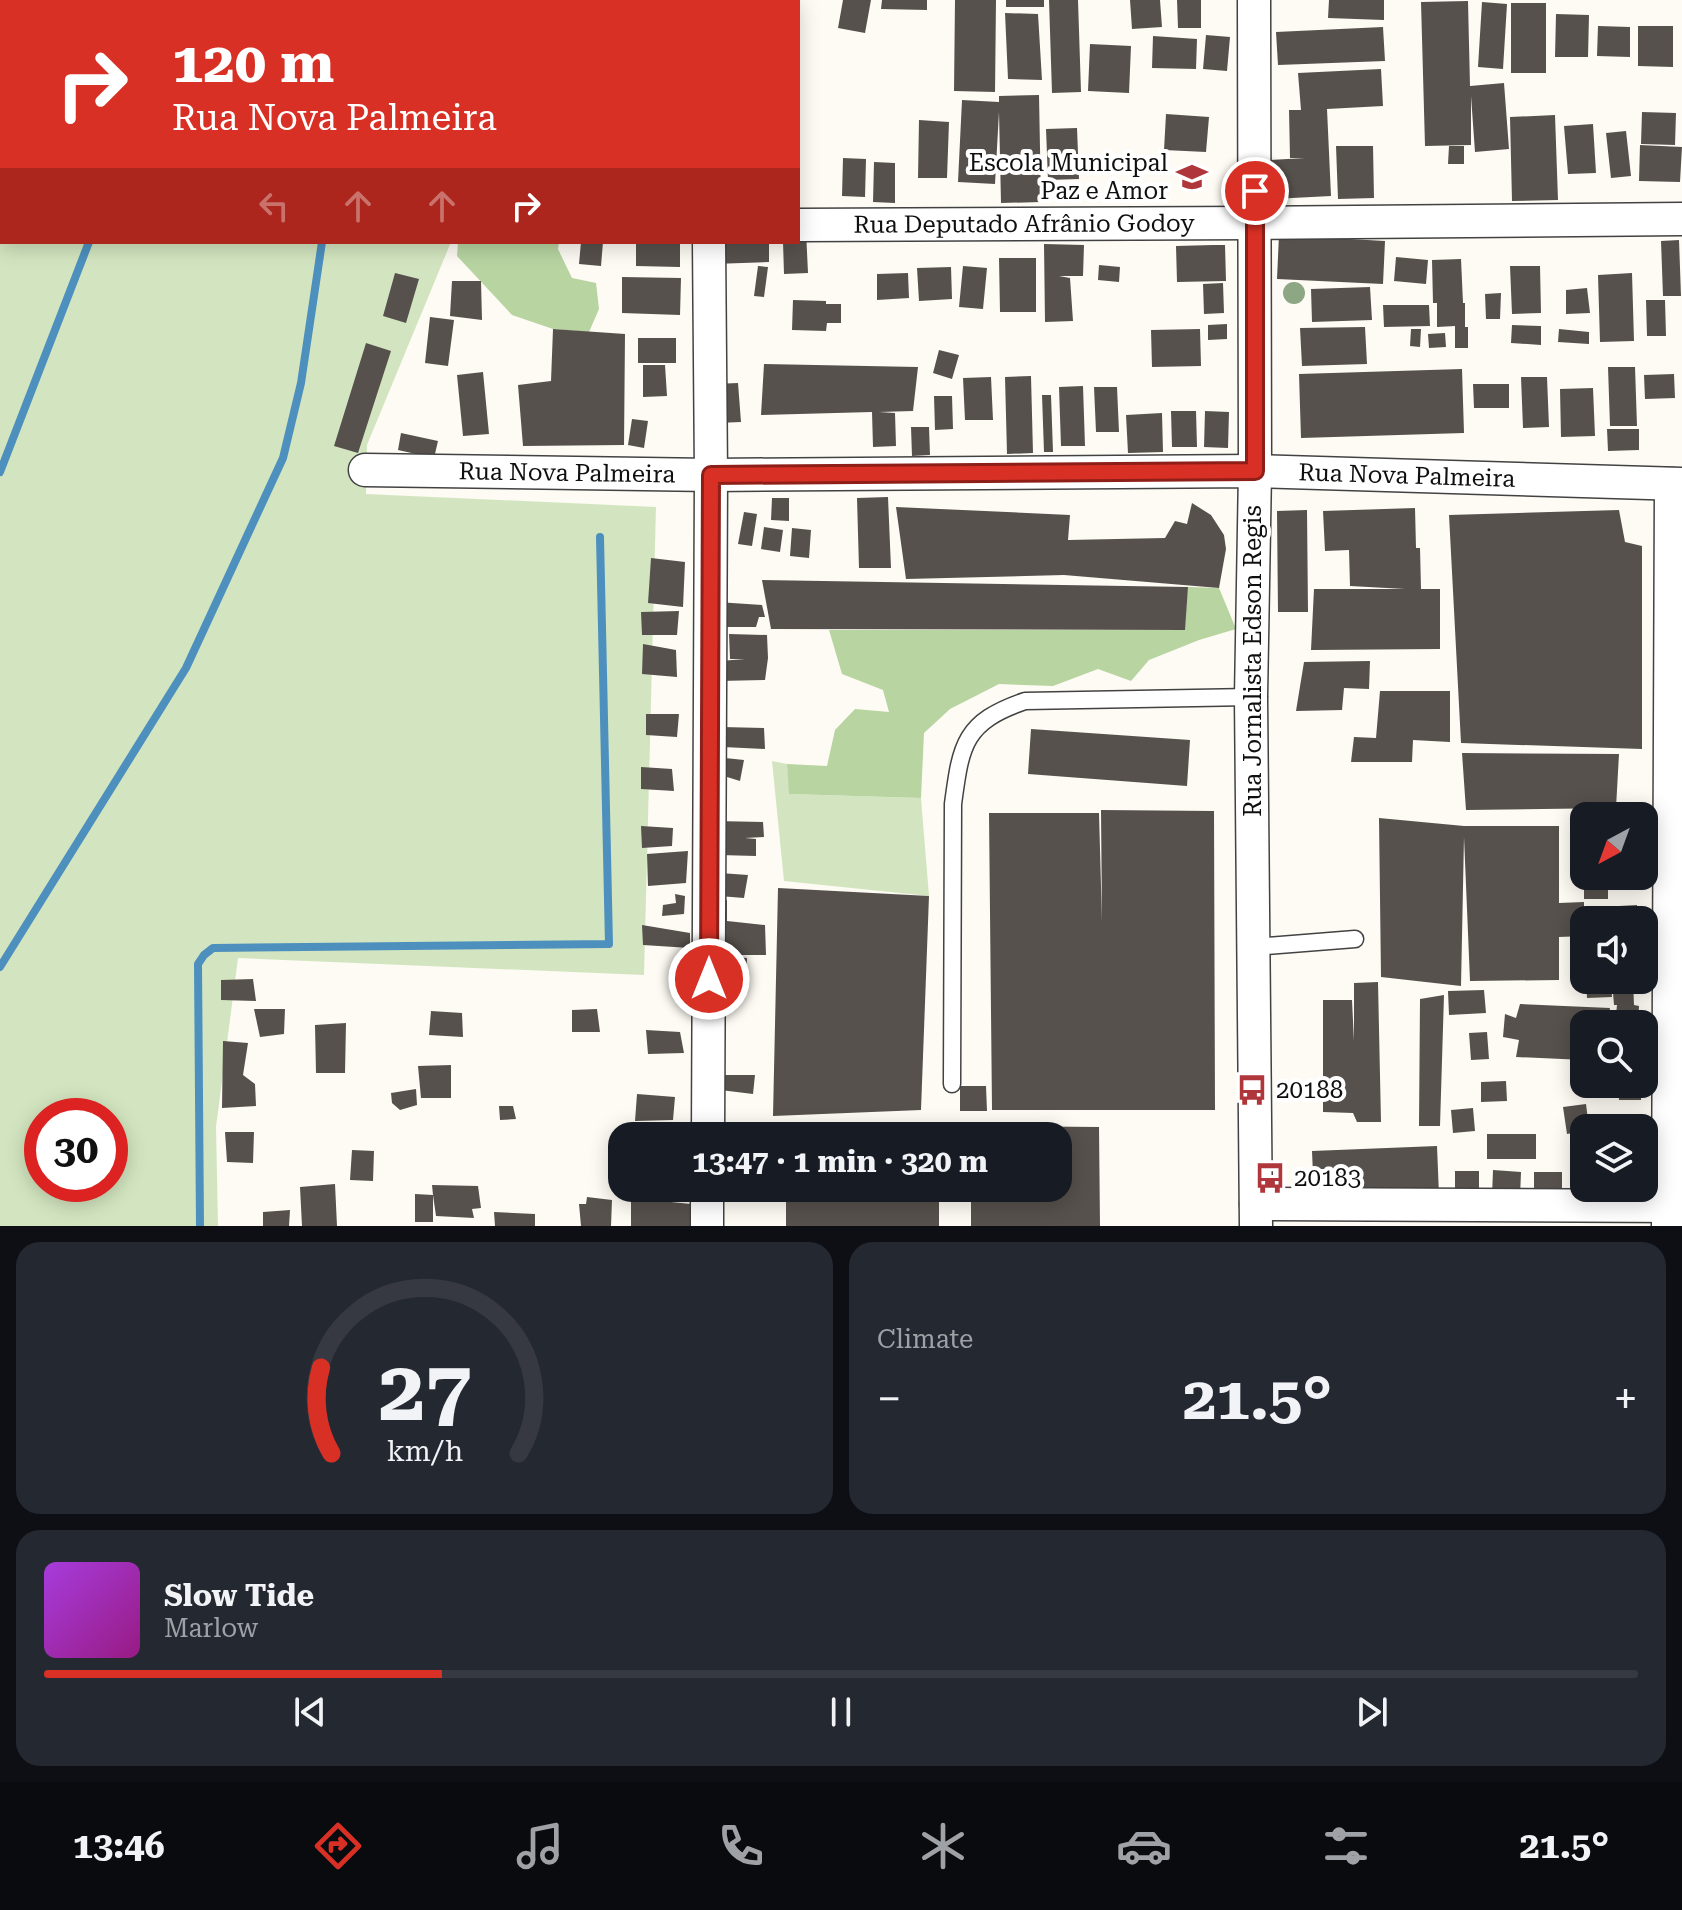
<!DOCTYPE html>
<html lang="en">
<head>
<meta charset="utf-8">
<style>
	:root { --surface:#171b24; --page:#242831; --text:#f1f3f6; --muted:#9ea1a6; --line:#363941; --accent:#d93025 }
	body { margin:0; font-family:"Roboto Serif",serif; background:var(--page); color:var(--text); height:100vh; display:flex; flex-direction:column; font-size:30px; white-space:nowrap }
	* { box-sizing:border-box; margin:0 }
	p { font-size:26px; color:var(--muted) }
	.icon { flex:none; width:44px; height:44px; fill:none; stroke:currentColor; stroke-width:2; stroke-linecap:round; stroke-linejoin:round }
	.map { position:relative; height:1226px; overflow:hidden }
	.drawer { display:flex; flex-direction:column; gap:16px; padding:16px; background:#0d0f14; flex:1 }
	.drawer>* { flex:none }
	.guide { position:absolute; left:0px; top:0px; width:800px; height:244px; box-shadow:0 4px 20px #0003; background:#d93025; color:#fff; overflow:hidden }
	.needle { width:52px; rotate:221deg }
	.fabs { position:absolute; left:1570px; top:802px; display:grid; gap:16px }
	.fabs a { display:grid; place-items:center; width:88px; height:88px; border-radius:16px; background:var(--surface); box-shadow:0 4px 20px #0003; font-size:40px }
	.speed { position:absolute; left:24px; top:1098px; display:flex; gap:16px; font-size:40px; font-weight:700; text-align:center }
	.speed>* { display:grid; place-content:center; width:104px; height:104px; border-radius:50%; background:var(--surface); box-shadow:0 4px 20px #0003; line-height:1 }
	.speed .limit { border:12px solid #d22; background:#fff; color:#111 }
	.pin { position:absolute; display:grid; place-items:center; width:68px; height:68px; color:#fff; margin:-34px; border:4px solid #fff; border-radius:50%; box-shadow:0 2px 8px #0007 }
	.me { position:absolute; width:88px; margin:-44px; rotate:0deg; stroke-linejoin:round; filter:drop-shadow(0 0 6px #0008) }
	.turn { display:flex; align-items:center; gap:28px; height:168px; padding:0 40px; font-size:36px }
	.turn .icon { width:104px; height:104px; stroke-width:2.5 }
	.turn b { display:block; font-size:56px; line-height:68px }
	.lanes { display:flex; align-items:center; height:76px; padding:0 40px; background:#0003; justify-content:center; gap:40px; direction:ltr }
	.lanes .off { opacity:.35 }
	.big { font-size:60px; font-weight:700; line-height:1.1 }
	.drawer .tile { flex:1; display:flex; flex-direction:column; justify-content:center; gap:12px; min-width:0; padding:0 28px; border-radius:24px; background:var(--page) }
	.drawer .dial { align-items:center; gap:0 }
	.dial svg { height:208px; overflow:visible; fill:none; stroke:var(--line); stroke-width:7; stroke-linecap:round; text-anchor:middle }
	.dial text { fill:var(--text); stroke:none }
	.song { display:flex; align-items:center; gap:24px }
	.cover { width:96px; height:96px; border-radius:12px; background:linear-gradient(135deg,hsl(280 70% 55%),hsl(310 70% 35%)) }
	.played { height:8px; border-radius:4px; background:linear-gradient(90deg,var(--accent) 25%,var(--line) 25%) }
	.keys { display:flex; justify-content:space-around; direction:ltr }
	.heat { display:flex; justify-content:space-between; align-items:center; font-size:44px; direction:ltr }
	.drawer .tiles { flex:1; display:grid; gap:16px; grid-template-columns:1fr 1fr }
	.tile:last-child { grid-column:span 2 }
	.trip { position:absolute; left:608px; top:1122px; width:464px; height:80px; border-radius:24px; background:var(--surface); box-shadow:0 4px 20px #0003; font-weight:700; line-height:80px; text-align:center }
	.menu { display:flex; height:128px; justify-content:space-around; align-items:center; background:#090b0e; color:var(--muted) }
	.menu .icon { width:56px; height:56px }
	.menu .current { color:var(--accent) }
	.menu b { font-size:36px; color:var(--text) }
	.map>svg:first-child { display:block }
	.green { fill:#d3e5c0; fill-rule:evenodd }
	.forest { fill:#b7d4a1 }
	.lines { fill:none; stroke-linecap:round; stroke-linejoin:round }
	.stream { stroke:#4d90be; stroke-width:8 }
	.building { fill:#57514d }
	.service-casing { stroke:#424242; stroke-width:19 }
	.minor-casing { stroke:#424242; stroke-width:35 }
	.service { stroke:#fff; stroke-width:16 }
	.minor { stroke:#fff; stroke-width:32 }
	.tree { fill:#8da683 }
	.route-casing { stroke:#8d1f18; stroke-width:20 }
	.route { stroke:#d93025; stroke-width:14 }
	.labels { text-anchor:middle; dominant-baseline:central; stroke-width:8; stroke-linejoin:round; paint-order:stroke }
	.poi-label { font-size:24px; fill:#0f0f0f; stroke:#fff; text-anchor:start }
	.street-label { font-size:24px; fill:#0f0f0f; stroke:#fff }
</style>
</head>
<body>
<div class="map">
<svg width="1682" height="1226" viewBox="0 0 1682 1226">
	<rect width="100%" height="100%" fill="#fdfbf3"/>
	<path class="green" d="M0 0H550L549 2H2V242H451L367 445 366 494 656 507 644 975 238 958 216 1127 218 1226H0ZM42 1116H110V1184H42Z
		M772 761 787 764 790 794 921 798 929 896 784 881Z"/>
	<path class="forest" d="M458 242H559L558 249 572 278 596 283 599 309 589 332 553 329 512 315 457 256Z
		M1188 587 1219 588 1236 629 1199 640 1149 660 1131 681 1098 669 1053 686 999 684 950 709 924 733 921 798 789 794 787 764 827 766 835 730 855 709 889 712 883 690 842 674 829 630H1184Z"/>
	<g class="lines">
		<path class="stream" d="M182 2 183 0
			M357 2V0
			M0 472 89 242
			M0 967 186 668 283 458 301 383 322 242
			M200 1226 198 964 204 955 213 948 609 944 600 537"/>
	</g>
	<path class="building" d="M843 0H871L865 33 838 28Z
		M882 0H927V10L881 9Z
		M955 0H996L995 92 954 91Z
		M1006 0H1044V7H1006Z
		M1049 0H1078L1081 92 1052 93Z
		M1130 0H1160L1162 27 1132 29Z
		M1177 0H1201V28H1178Z
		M1329 0H1384V20L1328 18Z
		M1468 1 1470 86 1504 83 1509 149 1475 152 1471 96V145L1425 146 1421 2Z
		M1482 2 1507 4 1503 69 1478 67Z
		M1511 3H1546V73H1511Z
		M1005 13 1038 14 1042 80 1008 79Z
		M1556 14 1589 15 1588 57H1555Z
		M1598 26 1630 27V57L1597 56Z
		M1638 26H1673V67L1638 66Z
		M1383 27 1385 61 1278 65 1276 32Z
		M1206 35 1230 37 1227 71 1203 69Z
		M1153 36 1197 39 1196 69 1152 68Z
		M1090 44 1131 46 1129 93 1088 91Z
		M1381 69 1383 106 1327 109 1331 196 1273 199 1270 160 1305 158H1290L1289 110H1301L1298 73Z
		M1039 95 1041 202 1001 203 999 112 995 184 958 182 962 100 999 102V96Z
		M1642 112 1676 113 1675 145 1641 144Z
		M1166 114 1209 117 1206 152 1164 150Z
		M1555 115 1558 200 1512 201 1510 117Z
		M919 120 949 122 947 178H918Z
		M1593 124 1596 173 1568 174 1564 126Z
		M1077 128 1079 179 1048 180 1046 129Z
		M1626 131 1631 176 1611 178 1606 133Z
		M1640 145 1682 147 1680 182 1639 181Z
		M1336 146H1373L1374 198 1338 199Z
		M1449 146H1464V164H1448Z
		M843 158 866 159 865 197 842 196Z
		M874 162 895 163V203L873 202Z
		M798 231H806L808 273 784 274 783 242H798Z
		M1279 235 1385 241 1383 284 1277 279Z
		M1679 240 1681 296H1663L1661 241Z
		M581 242H603L601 266 579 264Z
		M636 242H680V267L636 266Z
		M712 242H769V262L713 264Z
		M1044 244 1084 245 1083 276H1059L1070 278 1073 321 1045 322Z
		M1213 245H1225L1226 281 1177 282 1176 246Z
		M1396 257 1428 260 1426 284 1394 281Z
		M999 258H1036V312H1000Z
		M1461 259 1463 303H1465V327H1468V348H1455V326L1437 327V303H1433L1432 260Z
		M1099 265 1120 267 1119 282 1098 280Z
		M758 266 768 267 764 297 754 296Z
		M963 266 987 268 983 309 959 307Z
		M1510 266H1540L1541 313 1512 314Z
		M951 267 952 299 919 301 917 268Z
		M395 273 419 279 406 323 383 316Z
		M908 273 909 298 877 300V274Z
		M1632 273 1634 341 1600 342 1598 275Z
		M622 277 681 278 680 315 622 313Z
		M452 281H481L482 320 450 316Z
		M1223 283 1224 313 1204 314 1203 284Z
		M1370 287 1372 320 1312 322 1311 289Z
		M1587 288 1590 313 1566 314V290Z
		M1501 293 1500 319H1486L1485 294Z
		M793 300 826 301V304H841V323H827L826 331 792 330Z
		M1646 300H1665L1666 336H1647Z
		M1383 305H1429L1430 326 1384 327Z
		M430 317 454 320 448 366 425 363Z
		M1227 324V339L1208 340V325Z
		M1512 325 1541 326V345L1511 343Z
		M1365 327 1367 364 1302 366 1300 328Z
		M553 329 625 334 624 445 523 446 518 385 551 381Z
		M1200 329 1201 366 1152 367 1151 330Z
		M1411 329H1421L1420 347 1410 346Z
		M1559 329 1589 332V344L1558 342Z
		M1445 333 1446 347 1429 348 1428 334Z
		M638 338H676V363H638Z
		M366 343 391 351 358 453 334 446Z
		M939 350 959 355 952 379 933 373Z
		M764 364 918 367 913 411 879 412 895 413 896 446 873 447 872 412 761 415Z
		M643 365H665L667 396 643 397Z
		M1608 367H1635L1637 426H1610Z
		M1462 369 1464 433 1301 438 1299 374Z
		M483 372 489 434 463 436 457 375Z
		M1674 374 1675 398 1645 399 1644 375Z
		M1031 376 1033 453 1007 454 1005 377Z
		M991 377 993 420H965L963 378Z
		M1521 377H1547L1549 427 1523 428Z
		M738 383 741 422 717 423 714 384Z
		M1473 384H1509V408H1474Z
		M1083 386 1085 446H1061L1059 387Z
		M1094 387H1117L1119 432H1096Z
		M1593 388 1595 436 1561 437 1560 389Z
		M1042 395H1051L1053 452H1044Z
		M934 396H952L953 429 935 430Z
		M1171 411H1196L1197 447H1172Z
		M1205 411 1229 412 1228 448 1204 447Z
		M1162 413 1163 452 1128 453 1126 415Z
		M632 419 648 421 644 448 628 445Z
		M911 427H929L930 455 912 456Z
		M1607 429H1639V450L1608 451Z
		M401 433 438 441 434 458 398 450Z
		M888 497 891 568H859L857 498Z
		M772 498H789V521L771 520Z
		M1192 503 1211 515 1224 535 1226 549 1219 588 1064 575 906 579 896 507 1070 515 1068 540 1165 538 1175 521 1187 524Z
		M1415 508 1416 548H1420L1421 589H1440V649L1311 650 1314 589H1405L1350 586 1349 550 1325 551 1323 511Z
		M1307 510 1308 612H1278L1277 511Z
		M1619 510 1625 542 1642 546V749L1461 743 1449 515Z
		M744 512 757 514 752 546 738 544Z
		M764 527 783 530 780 552 761 549Z
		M792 528 811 530 809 558 790 556Z
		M651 558 685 562 683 607 648 603Z
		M762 580 1188 587 1185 630 771 629Z
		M717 602 762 605 765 617H759L756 627H715Z
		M679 611 677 635H642L641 612Z
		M729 634 767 635 768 658 765 680 719 681 720 661 745 659H730Z
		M643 644 676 650 677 677 642 674Z
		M1370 661 1369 689 1344 688 1342 710 1296 711 1304 662Z
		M1380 691H1450V742L1413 740 1412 762H1351L1354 737 1376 738Z
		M646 714H679L677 737 646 735Z
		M722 727 764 728 765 749 723 747Z
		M1031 729 1190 740 1187 786 1028 774Z
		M1462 753 1619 754 1616 808 1466 810Z
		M725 758 744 760 740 781 727 777Z
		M641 767 672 769 674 791 641 789Z
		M1101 810 1214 811 1215 1110H992L989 813H1099L1102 922Z
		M1379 818 1464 826H1559V903L1584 902V936L1559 937V980L1470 981 1464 837 1461 986 1381 977Z
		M715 821 763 822 764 837 745 838 756 839V856L719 855Z
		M641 826 673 828 672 846 642 848Z
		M688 851 686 883 648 886 647 854Z
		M1576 853H1584V876L1574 875Z
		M720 873 748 875 744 898 719 896Z
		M1584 886 1608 887V899H1584Z
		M778 888 929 896 921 1110 773 1116Z
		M675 894 685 896 684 914 662 916 663 905 676 903Z
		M714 899 727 900V921L765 925 766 955H714Z
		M1637 905 1638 920H1620L1619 906Z
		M642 925 690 933V948L643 945Z
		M723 956 747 958 746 982H726Z
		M253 979 256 1001 221 1000V980Z
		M1586 980H1611L1612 997 1587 998Z
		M1612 980H1633L1634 1005 1639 1006 1638 1024H1615L1617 1005H1614Z
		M1378 982 1381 1122H1357L1353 1113 1323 1112V1000H1352L1354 1041V983Z
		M1484 990 1486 1013 1449 1015 1448 991Z
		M1444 995 1440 1126H1419L1420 999Z
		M1520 1004 1610 1008 1608 1024H1584V1060L1516 1057 1519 1040 1503 1037 1505 1014 1516 1018Z
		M254 1009H285L284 1034 260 1037Z
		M597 1009 600 1032H572V1010Z
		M431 1011 462 1013 463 1037 429 1035Z
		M346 1023 345 1073H316L315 1025Z
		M646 1030 680 1032 684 1053 648 1054Z
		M1487 1032 1489 1059 1471 1060 1469 1033Z
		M223 1041 248 1043 243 1075 255 1084 256 1106 222 1108Z
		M451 1065V1098H421L418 1066Z
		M720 1075H755L753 1094 712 1089Z
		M1506 1081 1507 1101 1481 1102V1082Z
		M1618 1084H1641V1100H1619Z
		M960 1086H986L987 1111H960Z
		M416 1089 417 1105 400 1110 392 1103 391 1093Z
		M637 1094 675 1097 673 1120 635 1121Z
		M1586 1104 1589 1128H1584V1131L1567 1134 1563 1107Z
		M499 1106H513L516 1119 500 1120Z
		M1473 1108 1475 1131 1453 1133 1451 1110Z
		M758 1123 757 1136H716L713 1124Z
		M972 1126 1099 1127 1100 1226H971V1188H1058V1136H971Z
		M225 1132H254L253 1163 227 1162Z
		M1487 1134H1536V1159H1487Z
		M1437 1146 1439 1195 1314 1199 1312 1151Z
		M352 1150 374 1151 373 1181 350 1180Z
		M1572 1168H1584V1188H1610V1196L1574 1197Z
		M1644 1169 1651 1170 1649 1196 1618 1194 1619 1188H1644Z
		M1493 1170 1521 1172 1520 1197 1492 1196Z
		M1455 1171H1479V1198L1455 1197Z
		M1534 1172H1562V1193L1534 1192Z
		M335 1184 337 1226H302L300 1187Z
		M432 1185 478 1186 481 1208 472 1209 474 1218 436 1216 433 1195V1222H415V1194L433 1195Z
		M786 1188H939V1226H786Z
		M587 1197 612 1200 611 1226H581L579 1204H586Z
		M631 1198 691 1204 690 1226H631Z
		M290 1210 289 1226H263V1212Z
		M494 1212 535 1214V1226H495Z"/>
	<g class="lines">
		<defs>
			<path id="service" d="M1253 947 1355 939
				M952 1084 953 804C961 744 964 722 1025 701L1251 697"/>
			<g id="minor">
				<path d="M1254 0 1255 471 1251 697 1256 1226"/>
				<path d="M713 2V0"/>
				<path id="s1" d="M798 225 1255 223 1682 219"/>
				<path id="s2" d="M365 470 711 475 1255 471 1682 484"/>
				<path d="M708 1136 711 475 709 242"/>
				<path d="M1256 1204 1682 1206"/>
				<path d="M707 1226V1188"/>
				<path d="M1668 1226 1671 484"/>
			</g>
		</defs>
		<use href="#service" class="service-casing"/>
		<use href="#minor" class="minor-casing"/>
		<use href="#service" class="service"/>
		<use href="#minor" class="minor"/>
	</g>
	<circle class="tree" cx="1294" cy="293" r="11"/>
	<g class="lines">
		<defs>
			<path id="route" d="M709 979 711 475 1255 471V191"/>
		</defs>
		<use href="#route" class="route-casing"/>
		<use href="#route" class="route"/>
	</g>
	<defs>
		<symbol id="school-bare" viewBox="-9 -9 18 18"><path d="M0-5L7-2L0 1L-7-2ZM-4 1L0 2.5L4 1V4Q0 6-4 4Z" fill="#af373c" stroke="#fff" stroke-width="2.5" paint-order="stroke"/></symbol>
		<symbol id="bus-bare" viewBox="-9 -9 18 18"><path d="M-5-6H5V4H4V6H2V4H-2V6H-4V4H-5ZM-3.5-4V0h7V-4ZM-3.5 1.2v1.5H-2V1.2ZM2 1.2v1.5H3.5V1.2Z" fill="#af373c" stroke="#fff" stroke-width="2.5" paint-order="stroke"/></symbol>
	</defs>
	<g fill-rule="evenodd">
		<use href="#school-bare" x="1170" y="155" width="44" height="44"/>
		<use href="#bus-bare" x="1230" y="1068" width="44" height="44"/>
		<use href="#bus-bare" x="1248" y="1156" width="44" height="44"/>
	</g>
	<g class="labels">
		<g class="poi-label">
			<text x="1168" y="163" text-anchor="end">Escola Municipal<tspan x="1168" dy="28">Paz e Amor</tspan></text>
			<text x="1276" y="1090">20188</text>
			<text x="1294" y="1178">20183</text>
		</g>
		<g class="street-label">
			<text stroke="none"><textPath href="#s1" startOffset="226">Rua Deputado Afrânio Godoy</textPath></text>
			<text stroke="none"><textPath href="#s2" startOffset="202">Rua Nova Palmeira</textPath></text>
			<text stroke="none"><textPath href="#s2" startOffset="1042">Rua Nova Palmeira</textPath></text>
			<text transform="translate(1253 661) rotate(-90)">Rua Jornalista Edson Regis</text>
		</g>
	</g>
</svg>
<div class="fabs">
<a><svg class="needle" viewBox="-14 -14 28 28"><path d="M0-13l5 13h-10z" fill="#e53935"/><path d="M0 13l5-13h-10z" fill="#9ea1a6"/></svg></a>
<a><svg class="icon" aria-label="sound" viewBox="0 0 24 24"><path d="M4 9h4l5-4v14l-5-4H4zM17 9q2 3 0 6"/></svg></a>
<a><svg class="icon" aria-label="search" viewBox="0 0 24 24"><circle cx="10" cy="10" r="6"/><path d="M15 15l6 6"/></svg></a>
<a><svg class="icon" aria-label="layers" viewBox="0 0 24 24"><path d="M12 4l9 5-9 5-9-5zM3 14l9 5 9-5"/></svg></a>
</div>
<div class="speed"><div class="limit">30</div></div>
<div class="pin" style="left:1255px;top:191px;background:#d93025"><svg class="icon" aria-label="arrive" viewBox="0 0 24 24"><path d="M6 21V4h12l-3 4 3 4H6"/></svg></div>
<svg class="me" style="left:709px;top:979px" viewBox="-20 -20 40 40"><circle r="17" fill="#d93025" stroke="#fff" stroke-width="3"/><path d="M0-11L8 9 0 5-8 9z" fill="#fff"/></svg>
<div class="trip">13:47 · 1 min · 320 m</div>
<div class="guide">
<div class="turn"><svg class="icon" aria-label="right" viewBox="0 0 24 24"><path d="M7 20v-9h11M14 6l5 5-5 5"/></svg><div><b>120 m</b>Rua Nova Palmeira</div></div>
<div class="lanes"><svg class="icon off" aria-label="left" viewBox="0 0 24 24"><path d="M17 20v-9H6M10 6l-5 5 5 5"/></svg><svg class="icon off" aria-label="ahead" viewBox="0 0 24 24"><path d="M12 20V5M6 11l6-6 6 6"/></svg><svg class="icon off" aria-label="ahead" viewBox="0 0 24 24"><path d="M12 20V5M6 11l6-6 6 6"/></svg><svg class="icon" aria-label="right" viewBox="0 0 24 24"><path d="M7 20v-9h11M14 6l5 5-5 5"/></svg></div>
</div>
</div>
<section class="drawer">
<div class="tiles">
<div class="tile dial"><svg viewBox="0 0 100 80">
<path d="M14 69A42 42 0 1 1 86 69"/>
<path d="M14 69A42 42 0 0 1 10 36" stroke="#d93025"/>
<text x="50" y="56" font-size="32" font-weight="700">27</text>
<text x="50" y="72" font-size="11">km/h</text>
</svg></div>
<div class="tile"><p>Climate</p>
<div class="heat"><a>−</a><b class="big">21.5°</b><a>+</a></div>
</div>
<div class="tile">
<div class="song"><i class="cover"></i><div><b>Slow Tide</b><p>Marlow</p></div></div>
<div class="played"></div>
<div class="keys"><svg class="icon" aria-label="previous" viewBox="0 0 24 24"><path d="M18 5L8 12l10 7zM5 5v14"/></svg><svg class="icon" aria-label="pause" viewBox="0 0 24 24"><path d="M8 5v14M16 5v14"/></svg><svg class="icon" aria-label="next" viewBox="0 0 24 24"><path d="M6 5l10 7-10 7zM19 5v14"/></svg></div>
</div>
</div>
</section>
<nav class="menu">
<b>13:46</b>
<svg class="icon current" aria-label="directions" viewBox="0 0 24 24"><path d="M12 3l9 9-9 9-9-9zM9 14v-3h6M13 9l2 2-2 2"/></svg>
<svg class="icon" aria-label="music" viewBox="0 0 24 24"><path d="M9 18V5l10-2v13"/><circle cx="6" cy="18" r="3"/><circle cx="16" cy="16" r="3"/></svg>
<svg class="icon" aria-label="phone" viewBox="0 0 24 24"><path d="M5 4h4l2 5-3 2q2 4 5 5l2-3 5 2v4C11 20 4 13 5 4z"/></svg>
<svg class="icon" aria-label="climate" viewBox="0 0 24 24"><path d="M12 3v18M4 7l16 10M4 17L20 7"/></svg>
<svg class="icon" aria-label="car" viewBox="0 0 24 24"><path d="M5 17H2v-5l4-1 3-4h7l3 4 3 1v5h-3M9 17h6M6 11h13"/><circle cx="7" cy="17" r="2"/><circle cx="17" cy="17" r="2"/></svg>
<svg class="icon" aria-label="filters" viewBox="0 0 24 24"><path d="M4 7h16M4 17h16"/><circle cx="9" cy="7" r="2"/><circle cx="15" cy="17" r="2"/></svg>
<b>21.5°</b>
</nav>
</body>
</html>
